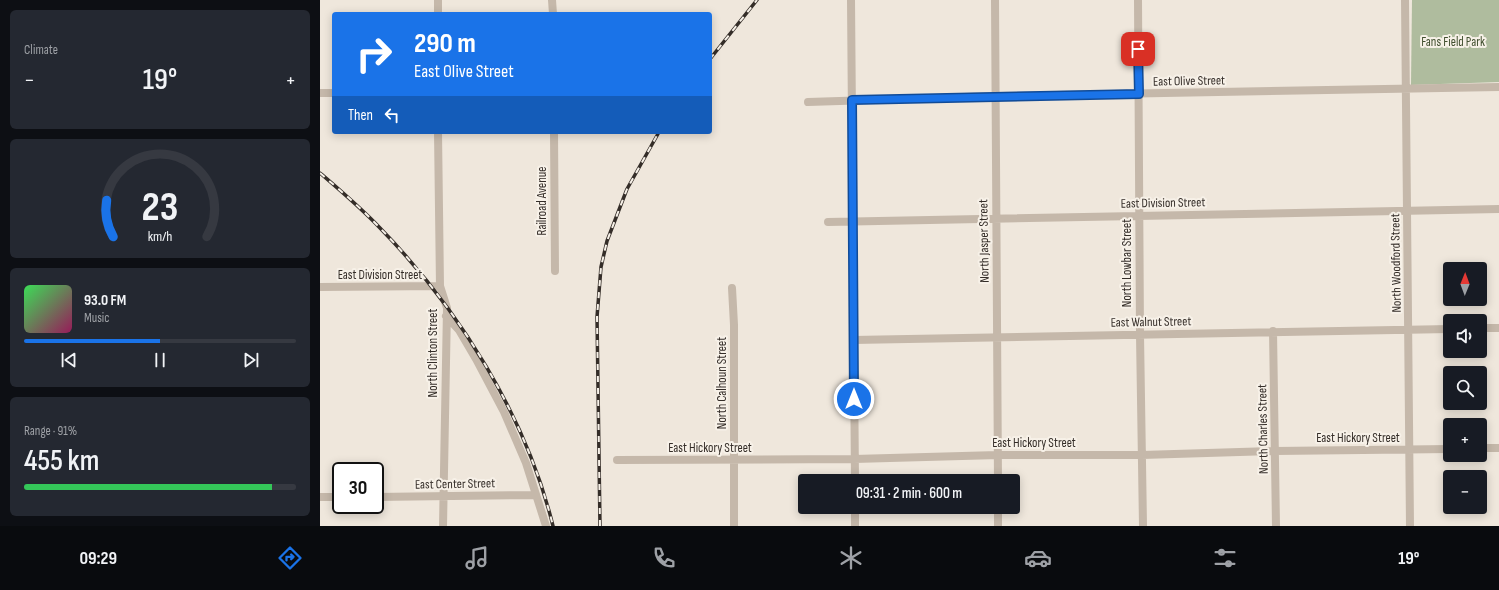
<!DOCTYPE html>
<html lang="en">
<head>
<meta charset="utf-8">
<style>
	:root { --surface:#171b24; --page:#242831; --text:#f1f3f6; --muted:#9ea1a6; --line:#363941; --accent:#1a73e8 }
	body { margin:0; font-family:"Sofia Sans Condensed",sans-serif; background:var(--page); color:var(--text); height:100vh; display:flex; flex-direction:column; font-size:15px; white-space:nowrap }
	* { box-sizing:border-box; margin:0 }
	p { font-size:13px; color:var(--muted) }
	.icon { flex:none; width:22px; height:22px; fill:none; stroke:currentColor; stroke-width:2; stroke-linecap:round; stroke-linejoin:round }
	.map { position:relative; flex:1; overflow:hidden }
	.side { display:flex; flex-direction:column; gap:10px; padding:10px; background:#0d0f14; width:320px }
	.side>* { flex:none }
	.banner { position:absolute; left:12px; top:12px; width:380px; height:122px; border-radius:4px; box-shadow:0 2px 10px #0003; background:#1a73e8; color:#fff; overflow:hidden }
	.needle { width:26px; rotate:1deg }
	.tools { position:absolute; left:1123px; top:262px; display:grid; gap:8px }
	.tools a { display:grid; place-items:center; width:44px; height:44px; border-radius:4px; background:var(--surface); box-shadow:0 2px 10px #0003; font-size:20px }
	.speed { position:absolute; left:12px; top:462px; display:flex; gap:8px; font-size:20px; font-weight:700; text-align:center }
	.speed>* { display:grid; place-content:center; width:52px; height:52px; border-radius:50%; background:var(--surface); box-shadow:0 2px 10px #0003; line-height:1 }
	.speed .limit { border:2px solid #111; border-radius:6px; background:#fff; color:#111 }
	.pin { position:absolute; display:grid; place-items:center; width:34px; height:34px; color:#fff; margin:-17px; border-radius:8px; box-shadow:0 2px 6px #0006 }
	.me { position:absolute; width:44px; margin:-22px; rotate:0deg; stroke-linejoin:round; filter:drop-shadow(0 0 3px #0008) }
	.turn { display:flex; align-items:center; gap:14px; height:84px; padding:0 16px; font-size:18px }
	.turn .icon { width:52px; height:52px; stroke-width:2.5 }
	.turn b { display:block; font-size:28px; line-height:34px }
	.then { display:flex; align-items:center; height:38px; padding:0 16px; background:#0003; gap:8px; font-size:15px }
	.big { font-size:30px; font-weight:600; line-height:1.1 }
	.side .widget { flex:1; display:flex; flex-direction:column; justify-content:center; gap:6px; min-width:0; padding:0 14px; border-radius:6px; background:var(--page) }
	.side .dial { align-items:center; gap:0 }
	.dial svg { height:104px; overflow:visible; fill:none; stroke:var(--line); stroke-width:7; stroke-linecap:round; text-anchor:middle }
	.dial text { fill:var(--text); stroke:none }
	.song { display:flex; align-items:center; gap:12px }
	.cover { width:48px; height:48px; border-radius:6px; background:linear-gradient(135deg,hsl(130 70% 55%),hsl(330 70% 35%)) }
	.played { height:4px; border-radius:2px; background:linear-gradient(90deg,var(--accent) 50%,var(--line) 50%) }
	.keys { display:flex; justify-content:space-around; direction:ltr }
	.heat { display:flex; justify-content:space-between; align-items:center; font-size:22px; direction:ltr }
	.charge { height:6px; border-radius:3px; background:linear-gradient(90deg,#34c759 91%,var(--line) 0) }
	.trip { position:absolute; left:478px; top:474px; width:222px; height:40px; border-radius:4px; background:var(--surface); box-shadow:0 2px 10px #0003; font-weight:600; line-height:40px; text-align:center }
	.tabs { display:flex; height:64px; justify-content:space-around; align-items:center; background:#090b0e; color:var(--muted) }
	.tabs .icon { width:28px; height:28px }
	.tabs .current { color:var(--accent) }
	.tabs b { font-size:18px; color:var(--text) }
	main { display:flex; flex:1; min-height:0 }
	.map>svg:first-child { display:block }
	.green { fill:#afbc9e }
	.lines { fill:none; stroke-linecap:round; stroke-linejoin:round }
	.minor { stroke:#c5b8aa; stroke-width:8 }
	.rail-casing { stroke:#342d28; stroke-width:3.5 }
	.rail { stroke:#f7f1e8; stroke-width:2; stroke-dasharray:6; stroke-linecap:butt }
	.route-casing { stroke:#114b97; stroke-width:10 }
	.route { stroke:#1a73e8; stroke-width:7 }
	.labels { text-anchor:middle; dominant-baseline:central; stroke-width:4; stroke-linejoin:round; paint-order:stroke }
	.park-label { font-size:13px; fill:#414f2f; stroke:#f7f1e8 }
	.street-label { font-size:13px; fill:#342d28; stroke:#f7f1e8 }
</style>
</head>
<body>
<main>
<section class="side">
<div class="widget"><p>Climate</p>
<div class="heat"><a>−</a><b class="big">19°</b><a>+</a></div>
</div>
<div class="widget dial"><svg viewBox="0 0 100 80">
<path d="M14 69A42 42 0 1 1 86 69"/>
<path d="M14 69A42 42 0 0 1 9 41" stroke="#1a73e8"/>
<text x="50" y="56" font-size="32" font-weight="700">23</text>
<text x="50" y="72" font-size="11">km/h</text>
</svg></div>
<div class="widget">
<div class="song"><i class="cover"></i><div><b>93.0 FM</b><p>Music</p></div></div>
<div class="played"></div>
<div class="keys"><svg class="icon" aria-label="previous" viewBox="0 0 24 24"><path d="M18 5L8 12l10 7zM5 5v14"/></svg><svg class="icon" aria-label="pause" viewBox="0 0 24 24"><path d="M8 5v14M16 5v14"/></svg><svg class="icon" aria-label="next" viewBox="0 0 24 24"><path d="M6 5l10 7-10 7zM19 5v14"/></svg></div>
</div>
<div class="widget"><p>Range · 91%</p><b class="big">455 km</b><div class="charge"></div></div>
</section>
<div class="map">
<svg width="1179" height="526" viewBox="0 0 1179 526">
	<rect width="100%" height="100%" fill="#efe7dc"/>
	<path class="green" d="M1092 0H1179V82L1091 85Z"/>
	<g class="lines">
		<path class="minor" d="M118 0V14
			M232 0 233 14
			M531 0 535 481
			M675 0 678 481
			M818 0 820 335 823 526
			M1085 0 1090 526
			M0 93H14
			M488 102 676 96 1179 87
			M118 132 120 286 127 308 123 526
			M234 132 235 271
			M508 222 1179 209
			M0 287 120 286
			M412 288 414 325V526
			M126 316 139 330 156 359 184 412 206 463 226 526
			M1160 328H1179
			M953 331 956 526
			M533 340 1130 329
			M1160 448H1179
			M297 460 534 459 678 455H822L955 451 1130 449
			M0 497H21
			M55 497 216 495
			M535 507V526
			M678 526V507"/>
		<defs>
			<path id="rail" d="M390 59 437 0
				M0 173C21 191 41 208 60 228 139 309 206 416 233 526
				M280 526 277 317 281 267 287 241 307 189 339 132"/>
		</defs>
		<use href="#rail" class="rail-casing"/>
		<use href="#rail" class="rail"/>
	</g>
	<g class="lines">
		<defs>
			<path id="route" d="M534 399 532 100 819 94 818 49"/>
		</defs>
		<use href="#route" class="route-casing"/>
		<use href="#route" class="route"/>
	</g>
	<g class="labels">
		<g class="park-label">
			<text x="1133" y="42">Fans Field Park</text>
		</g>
		<g class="street-label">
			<text transform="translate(869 81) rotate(-1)">East Olive Street</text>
			<text transform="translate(222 201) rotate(-90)">Railroad Avenue</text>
			<text transform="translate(843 203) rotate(-1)">East Division Street</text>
			<text transform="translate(664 241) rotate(-91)">North Jasper Street</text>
			<text transform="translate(807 263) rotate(-90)">North Lowbar Street</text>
			<text transform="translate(1076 263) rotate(-91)">North Woodford Street</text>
			<text x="60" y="275">East Division Street</text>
			<text transform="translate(831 322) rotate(-1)">East Walnut Street</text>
			<text transform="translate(113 353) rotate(-90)">North Clinton Street</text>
			<text transform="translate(402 383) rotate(-90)">North Calhoun Street</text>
			<text transform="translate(943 429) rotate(-91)">North Charles Street</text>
			<text x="1038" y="438">East Hickory Street</text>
			<text x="714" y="443">East Hickory Street</text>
			<text x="390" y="448">East Hickory Street</text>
			<text transform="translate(135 484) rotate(-1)">East Center Street</text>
		</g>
	</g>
</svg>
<div class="tools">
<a><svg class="needle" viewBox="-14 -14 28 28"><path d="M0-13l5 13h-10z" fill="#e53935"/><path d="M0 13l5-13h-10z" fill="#9ea1a6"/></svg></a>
<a><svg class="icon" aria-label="sound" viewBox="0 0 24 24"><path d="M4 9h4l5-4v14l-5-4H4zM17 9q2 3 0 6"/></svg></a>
<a><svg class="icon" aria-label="search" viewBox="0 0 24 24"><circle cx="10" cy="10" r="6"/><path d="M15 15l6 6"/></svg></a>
<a>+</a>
<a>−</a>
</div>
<div class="speed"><div class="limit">30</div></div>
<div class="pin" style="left:818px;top:49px;background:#d93025"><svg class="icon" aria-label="arrive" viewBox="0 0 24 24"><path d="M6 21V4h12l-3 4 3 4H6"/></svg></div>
<svg class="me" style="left:534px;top:399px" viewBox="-20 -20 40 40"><circle r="17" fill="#1a73e8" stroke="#fff" stroke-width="3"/><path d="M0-11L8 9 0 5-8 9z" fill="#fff"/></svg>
<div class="trip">09:31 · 2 min · 600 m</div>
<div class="banner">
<div class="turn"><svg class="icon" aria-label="right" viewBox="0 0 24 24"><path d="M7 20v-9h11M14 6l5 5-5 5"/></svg><div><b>290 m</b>East Olive Street</div></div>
<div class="then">Then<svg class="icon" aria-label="left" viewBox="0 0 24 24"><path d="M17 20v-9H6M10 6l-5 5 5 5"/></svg></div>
</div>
</div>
</main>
<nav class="tabs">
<b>09:29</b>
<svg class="icon current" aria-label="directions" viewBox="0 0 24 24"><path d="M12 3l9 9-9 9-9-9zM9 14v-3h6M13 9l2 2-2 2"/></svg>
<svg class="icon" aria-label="music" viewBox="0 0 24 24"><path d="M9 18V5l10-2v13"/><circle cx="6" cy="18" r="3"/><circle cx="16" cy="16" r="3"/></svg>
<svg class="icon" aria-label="phone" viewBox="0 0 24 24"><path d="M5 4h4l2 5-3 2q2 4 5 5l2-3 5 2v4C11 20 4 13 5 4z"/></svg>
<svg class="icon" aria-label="climate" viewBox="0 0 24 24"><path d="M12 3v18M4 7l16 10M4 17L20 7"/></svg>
<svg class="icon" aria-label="car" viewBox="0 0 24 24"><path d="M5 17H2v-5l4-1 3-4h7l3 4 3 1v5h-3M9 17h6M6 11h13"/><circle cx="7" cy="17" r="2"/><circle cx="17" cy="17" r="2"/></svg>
<svg class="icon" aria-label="filters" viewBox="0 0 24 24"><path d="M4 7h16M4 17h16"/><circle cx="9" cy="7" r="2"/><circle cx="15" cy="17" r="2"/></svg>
<b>19°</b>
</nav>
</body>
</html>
